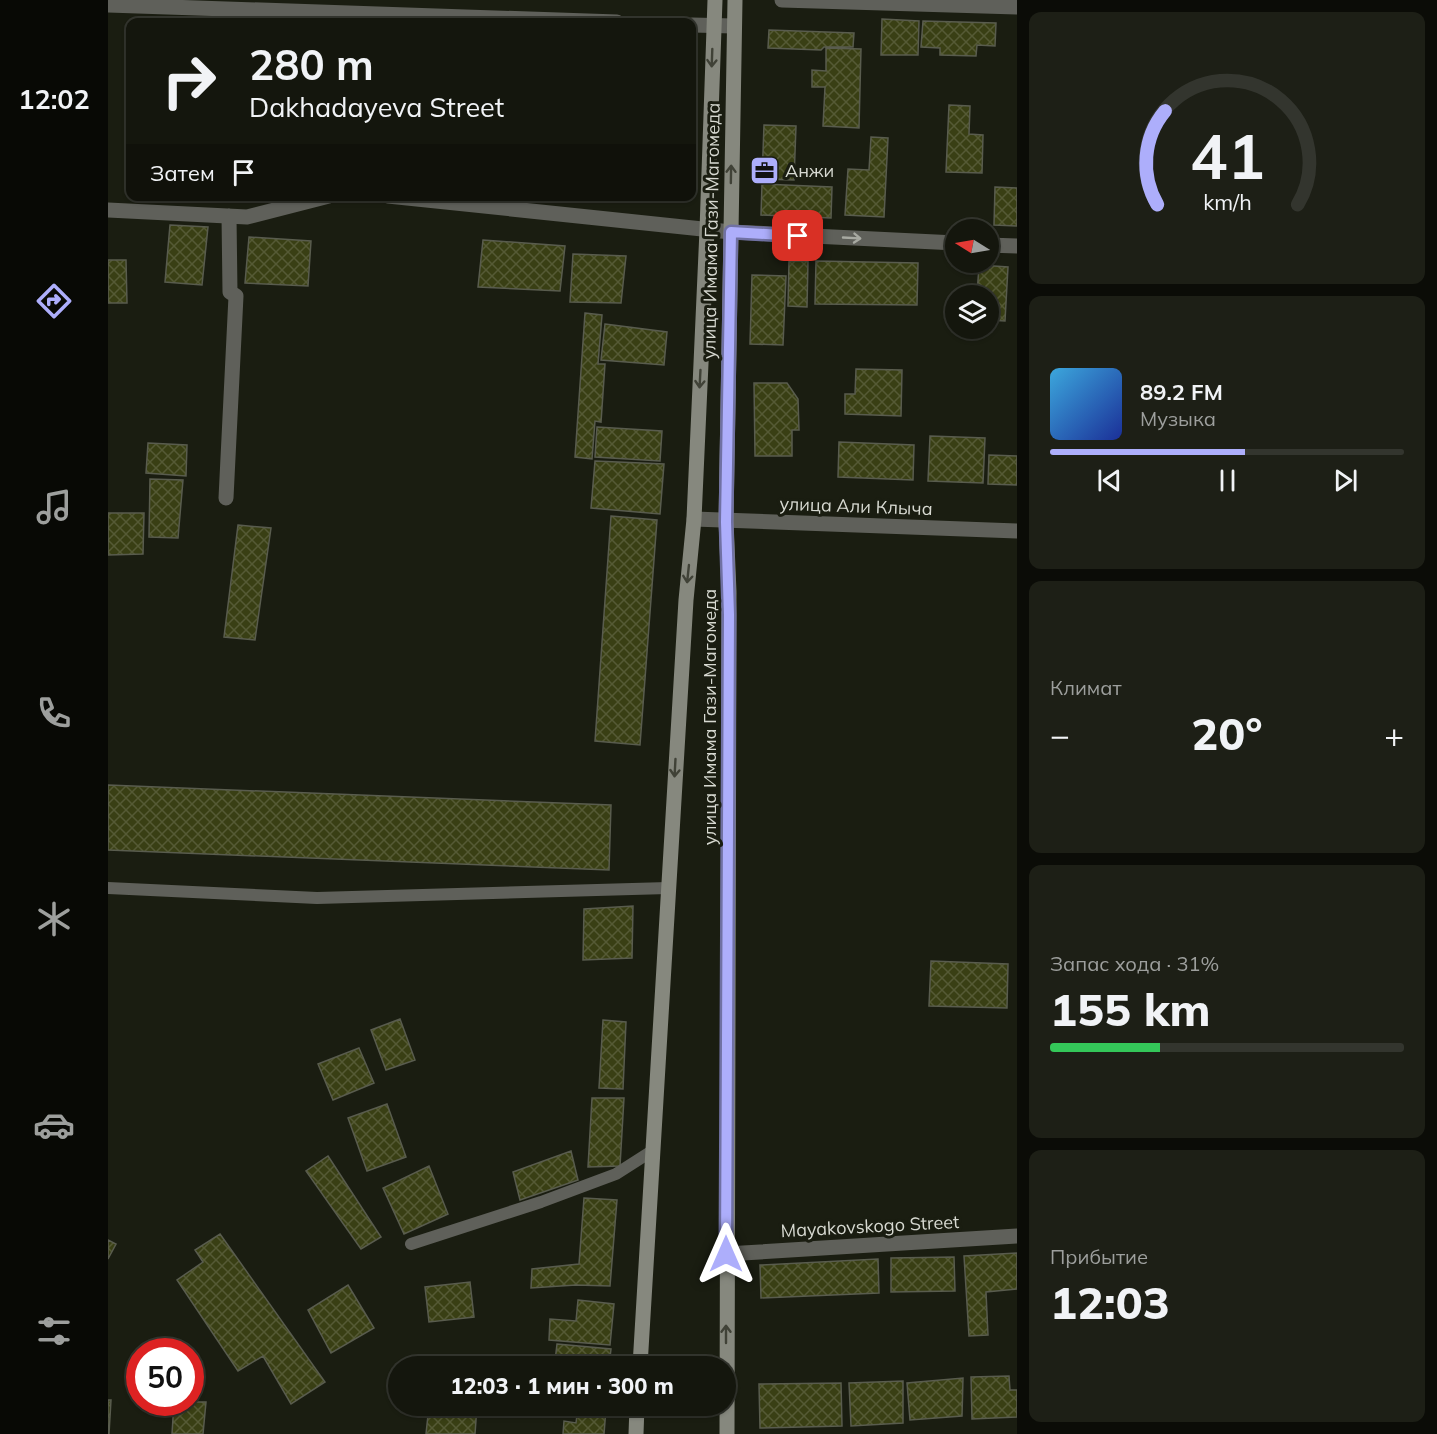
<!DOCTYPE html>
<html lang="ru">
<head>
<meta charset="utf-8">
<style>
	:root { --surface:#14160d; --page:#1d1f16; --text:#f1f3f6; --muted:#9d9f9d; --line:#33352e; --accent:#adaefb }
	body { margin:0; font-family:Mulish,sans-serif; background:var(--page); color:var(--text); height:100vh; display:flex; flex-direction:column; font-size:22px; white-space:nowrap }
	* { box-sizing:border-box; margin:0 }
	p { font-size:20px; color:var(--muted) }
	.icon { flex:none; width:33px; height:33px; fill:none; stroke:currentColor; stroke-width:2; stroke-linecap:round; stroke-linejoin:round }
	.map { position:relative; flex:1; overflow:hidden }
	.drawer { display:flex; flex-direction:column; gap:12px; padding:12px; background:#0b0c07; width:420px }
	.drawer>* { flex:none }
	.guide { position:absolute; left:18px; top:18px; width:570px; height:183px; border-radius:12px; box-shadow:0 2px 4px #0004,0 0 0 2px var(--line); background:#14160d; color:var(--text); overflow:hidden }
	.needle { width:39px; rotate:281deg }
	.buttons { position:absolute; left:837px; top:219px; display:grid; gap:12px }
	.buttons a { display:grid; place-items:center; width:54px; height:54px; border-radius:50%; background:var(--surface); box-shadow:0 2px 4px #0004,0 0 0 2px var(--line); font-size:30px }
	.speed { position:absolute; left:18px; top:1338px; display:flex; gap:12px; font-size:30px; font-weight:700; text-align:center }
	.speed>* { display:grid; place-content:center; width:78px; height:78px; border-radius:50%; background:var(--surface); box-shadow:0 2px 4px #0004,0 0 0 2px var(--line); line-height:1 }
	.speed .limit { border:9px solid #d22; background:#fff; color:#111 }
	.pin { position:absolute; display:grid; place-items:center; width:51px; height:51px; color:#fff; margin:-26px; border-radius:12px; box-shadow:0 3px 9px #0006 }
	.me { position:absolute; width:66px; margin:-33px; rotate:0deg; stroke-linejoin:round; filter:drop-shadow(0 0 4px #0008) }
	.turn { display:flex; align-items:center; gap:21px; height:126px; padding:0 24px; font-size:27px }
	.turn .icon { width:78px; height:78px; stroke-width:2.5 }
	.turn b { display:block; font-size:42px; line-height:51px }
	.then { display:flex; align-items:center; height:57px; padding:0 24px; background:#0003; gap:12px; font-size:22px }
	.big { font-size:45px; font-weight:800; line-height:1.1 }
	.drawer .widget { flex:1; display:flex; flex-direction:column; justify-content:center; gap:9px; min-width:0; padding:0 21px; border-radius:12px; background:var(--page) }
	.drawer .dial { align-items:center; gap:0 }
	.dial svg { height:156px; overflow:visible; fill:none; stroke:var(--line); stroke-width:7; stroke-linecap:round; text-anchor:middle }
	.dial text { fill:var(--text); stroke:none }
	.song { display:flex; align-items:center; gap:18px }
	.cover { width:72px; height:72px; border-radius:9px; background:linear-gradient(135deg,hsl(200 70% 55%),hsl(230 70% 35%)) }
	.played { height:6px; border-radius:3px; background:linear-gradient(90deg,var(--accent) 55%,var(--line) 55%) }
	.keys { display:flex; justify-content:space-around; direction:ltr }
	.heat { display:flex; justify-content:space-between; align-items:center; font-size:33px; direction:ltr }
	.charge { height:9px; border-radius:4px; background:linear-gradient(90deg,#34c759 31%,var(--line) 0) }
	.trip { position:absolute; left:280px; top:1356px; width:348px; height:60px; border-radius:30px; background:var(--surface); box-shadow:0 2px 4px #0004,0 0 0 2px var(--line); font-weight:800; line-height:60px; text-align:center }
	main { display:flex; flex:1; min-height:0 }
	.menu { display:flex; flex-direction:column; width:108px; justify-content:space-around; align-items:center; background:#080905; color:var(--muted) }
	.menu .icon { width:42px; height:42px }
	.menu .selected { color:var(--accent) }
	.menu b { font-size:27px; color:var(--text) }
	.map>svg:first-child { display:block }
	.building { fill:url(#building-cross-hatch); stroke:#595c4e; stroke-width:1.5 }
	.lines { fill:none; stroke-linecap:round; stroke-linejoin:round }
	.service { stroke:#5f605a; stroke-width:12 }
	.minor { stroke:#5f605a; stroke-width:15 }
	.secondary { stroke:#86887e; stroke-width:15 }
	.oneway { stroke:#404237 }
	.oneway2 { stroke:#a7a9a1 }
	.route-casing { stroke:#7071a3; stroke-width:15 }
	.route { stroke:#adaefb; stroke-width:10 }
	.labels { text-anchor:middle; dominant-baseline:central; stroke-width:6; stroke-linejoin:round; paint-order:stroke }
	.poi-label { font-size:18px; fill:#d7d9d1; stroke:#1a1d11; text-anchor:start }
	.street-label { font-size:18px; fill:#d7d9d1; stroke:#1a1d11 }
</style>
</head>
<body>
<main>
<nav class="menu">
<b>12:02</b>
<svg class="icon selected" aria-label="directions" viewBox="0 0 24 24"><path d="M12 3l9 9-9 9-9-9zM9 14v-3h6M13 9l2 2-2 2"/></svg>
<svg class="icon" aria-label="music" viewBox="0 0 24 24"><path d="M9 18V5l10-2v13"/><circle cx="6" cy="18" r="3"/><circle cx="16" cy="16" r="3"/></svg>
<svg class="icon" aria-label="phone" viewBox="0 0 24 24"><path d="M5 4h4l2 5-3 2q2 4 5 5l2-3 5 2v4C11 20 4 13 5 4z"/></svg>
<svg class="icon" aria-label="climate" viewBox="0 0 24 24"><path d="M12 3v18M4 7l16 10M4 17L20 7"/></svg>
<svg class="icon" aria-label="car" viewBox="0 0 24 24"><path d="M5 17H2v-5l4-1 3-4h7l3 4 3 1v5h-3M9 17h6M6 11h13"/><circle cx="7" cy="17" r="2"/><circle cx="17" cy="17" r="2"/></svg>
<svg class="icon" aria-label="filters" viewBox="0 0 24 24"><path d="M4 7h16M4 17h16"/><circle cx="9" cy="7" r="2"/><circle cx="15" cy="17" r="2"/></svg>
</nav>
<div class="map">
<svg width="909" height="1434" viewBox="0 0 909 1434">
	<defs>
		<pattern id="building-cross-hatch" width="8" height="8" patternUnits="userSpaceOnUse" patternTransform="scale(1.5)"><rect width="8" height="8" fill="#393f14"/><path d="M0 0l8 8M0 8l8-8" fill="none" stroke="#555a35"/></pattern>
	</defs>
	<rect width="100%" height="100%" fill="#1a1d11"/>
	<path class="building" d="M774 19 811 21 810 55H773Z
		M815 21 888 23 887 46 869 45 868 56 832 55V48L813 47Z
		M661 30 746 33 745 47H716L713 50 660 48Z
		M718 48 753 49 751 128 715 126 717 87H704V70L718 71Z
		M841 105 862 106 861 134 875 135 874 173 838 172Z
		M656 125 688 126 686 180 654 179Z
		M763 137 780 138 776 217 737 215 740 169 761 170Z
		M654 184 724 187 723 218 653 215Z
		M887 187 909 188V226L886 225Z
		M519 196H567L566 202Z
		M62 225 100 227 94 285 57 282Z
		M141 237 203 241 200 286 137 283Z
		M375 240 457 246 452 291 370 287Z
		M465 254 518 256 513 303 462 302Z
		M0 260H18L19 303H0Z
		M681 261H700L699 307 680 306Z
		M708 261 810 263 809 305 707 304Z
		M871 265 900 267 897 321 880 320V296H869Z
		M644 275 678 276 675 345 642 344Z
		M477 313 494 315 490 364H497L493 422 487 421 484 459 467 457Z
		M497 324 559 332 556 365 493 360Z
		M748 369 794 370 793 416 737 414V394H747Z
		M646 383H679L690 399 691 430H684V456H647Z
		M489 427 554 431 552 461 487 457Z
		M822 436 877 438 875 483 820 481Z
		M731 442 806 445 805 480 730 477Z
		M40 443 79 445 78 476 38 473Z
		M881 455 909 456V485L880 484Z
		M487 461 556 464 552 514 483 508Z
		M42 479 75 480 70 538 41 537Z
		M0 513H36L35 554 0 555Z
		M503 516 549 520 532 745 487 741Z
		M130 525 163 528 147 640 116 637Z
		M0 785 503 805 501 870 0 850Z
		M525 906 524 958 475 960 476 909Z
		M823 961 900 964 899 1008 821 1006Z
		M292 1019 307 1060 278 1070 263 1030Z
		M495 1020 518 1022 515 1089 491 1088Z
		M251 1048 266 1083 225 1100 210 1064Z
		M484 1098H516L512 1166 480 1167Z
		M279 1104 298 1157 259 1171 240 1118Z
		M463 1151 470 1180 412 1200 405 1172Z
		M220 1156 273 1237 253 1249 198 1171Z
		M321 1166 340 1214 296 1234 275 1188Z
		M476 1198 509 1200 502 1286 468 1285 423 1288 424 1269 471 1264Z
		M112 1234 217 1382 183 1404 155 1356 130 1371 69 1280 95 1262 87 1250Z
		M0 1240 8 1244 0 1259Z
		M909 1253V1289L878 1292 880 1335 861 1336 856 1256Z
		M846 1257 847 1291 783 1292V1258Z
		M770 1259 771 1293 653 1298 652 1265Z
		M362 1282 366 1317 321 1322 317 1287Z
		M240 1285 266 1328 223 1353 200 1310Z
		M470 1300 506 1304 502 1345 441 1340 442 1319 468 1321Z
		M449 1344 503 1349 501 1366H468L469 1363 447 1361Z
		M901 1376 902 1390H909V1417L864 1419 863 1377Z
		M855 1378 854 1416 802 1420 799 1383Z
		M795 1381V1423L743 1426 741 1383Z
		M733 1383 734 1426 652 1428 651 1384Z
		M0 1400H3L1 1434H0Z
		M66 1402H98L95 1434H64Z
		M321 1406H369L367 1434H318Z
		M470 1407 498 1409 496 1434H455L456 1421 468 1423Z"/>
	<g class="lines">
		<path class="service" d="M0 888 209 898 560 888
			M303 1244 433 1202 508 1174 544 1151"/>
		<path class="minor" d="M674 0 909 7
			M0 5 509 22
			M584 25 626 26
			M280 196 623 232 848 243
			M0 210 139 217 221 196
			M880 245 909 246
			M118 498 128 296 122 292 121 216
			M586 519 909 531
			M618 1254 909 1236"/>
		<path class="secondary" d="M532 1366 578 600 586 519 599 230 607 0
			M528 1434 529 1406
			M619 1434 621 592 618 521 627 0"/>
	</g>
	<defs><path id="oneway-shaft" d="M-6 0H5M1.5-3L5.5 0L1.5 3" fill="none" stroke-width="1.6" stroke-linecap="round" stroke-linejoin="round" transform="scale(1.5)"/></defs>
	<g class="oneway">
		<use href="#oneway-shaft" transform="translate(604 58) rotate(92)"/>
		<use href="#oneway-shaft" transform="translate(623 174) rotate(-89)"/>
		<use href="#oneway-shaft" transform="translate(592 379) rotate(93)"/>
		<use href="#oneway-shaft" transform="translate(580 574) rotate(96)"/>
		<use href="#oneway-shaft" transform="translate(567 768) rotate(93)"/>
		<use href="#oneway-shaft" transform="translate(618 1334) rotate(-90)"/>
	</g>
	<use class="oneway2" href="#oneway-shaft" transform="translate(744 238) rotate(3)"/>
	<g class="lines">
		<defs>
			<path id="route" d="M618 1254 621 615 618 522 623 232 690 236"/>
		</defs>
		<use href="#route" class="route-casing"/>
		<use href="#route" class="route"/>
	</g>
	<defs>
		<symbol id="office-square" viewBox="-11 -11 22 22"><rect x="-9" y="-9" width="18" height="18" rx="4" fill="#adaefb" stroke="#1a1d11"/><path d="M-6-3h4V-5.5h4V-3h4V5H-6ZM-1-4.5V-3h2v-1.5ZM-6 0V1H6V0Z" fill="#111"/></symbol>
	</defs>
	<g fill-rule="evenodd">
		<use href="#office-square" x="640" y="154" width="33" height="33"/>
	</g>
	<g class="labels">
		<g class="poi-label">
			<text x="677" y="170">Анжи</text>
		</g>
		<g class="street-label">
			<text transform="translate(603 231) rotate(-89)">улица Имама Гази-Магомеда</text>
			<text transform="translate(748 506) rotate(2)">улица Али Клыча</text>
			<text transform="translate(601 717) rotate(-90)">улица Имама Гази-Магомеда</text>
			<text transform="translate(762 1226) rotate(-3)">Mayakovskogo Street</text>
		</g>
	</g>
</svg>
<div class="buttons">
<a><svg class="needle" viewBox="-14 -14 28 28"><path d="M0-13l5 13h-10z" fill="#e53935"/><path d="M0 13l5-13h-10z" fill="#9d9f9d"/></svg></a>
<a><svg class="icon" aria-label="layers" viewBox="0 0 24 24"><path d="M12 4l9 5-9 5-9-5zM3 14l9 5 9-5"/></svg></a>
</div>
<div class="speed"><div class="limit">50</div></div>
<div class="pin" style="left:690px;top:236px;background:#d93025"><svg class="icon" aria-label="arrive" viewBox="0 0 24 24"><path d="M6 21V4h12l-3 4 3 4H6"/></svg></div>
<svg class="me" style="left:618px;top:1254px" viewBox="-20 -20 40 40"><path d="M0-17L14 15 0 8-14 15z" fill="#adaefb" stroke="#fff" stroke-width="4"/></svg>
<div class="trip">12:03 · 1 мин · 300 m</div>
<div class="guide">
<div class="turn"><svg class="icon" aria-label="right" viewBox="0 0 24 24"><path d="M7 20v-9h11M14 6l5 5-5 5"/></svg><div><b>280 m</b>Dakhadayeva Street</div></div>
<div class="then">Затем<svg class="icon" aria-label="arrive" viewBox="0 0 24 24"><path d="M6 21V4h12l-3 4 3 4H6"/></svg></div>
</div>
</div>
<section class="drawer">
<div class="widget dial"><svg viewBox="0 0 100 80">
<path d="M14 69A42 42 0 1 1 86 69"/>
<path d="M14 69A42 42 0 0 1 18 21" stroke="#adaefb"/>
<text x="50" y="56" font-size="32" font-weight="700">41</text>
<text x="50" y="72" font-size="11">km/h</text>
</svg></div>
<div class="widget">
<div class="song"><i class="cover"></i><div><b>89.2 FM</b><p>Музыка</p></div></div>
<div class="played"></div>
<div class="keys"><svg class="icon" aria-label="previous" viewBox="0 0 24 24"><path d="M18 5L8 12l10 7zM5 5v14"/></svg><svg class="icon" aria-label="pause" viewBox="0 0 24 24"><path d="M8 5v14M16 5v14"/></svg><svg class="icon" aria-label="next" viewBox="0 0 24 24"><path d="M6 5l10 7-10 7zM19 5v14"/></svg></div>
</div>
<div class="widget"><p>Климат</p>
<div class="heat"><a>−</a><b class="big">20°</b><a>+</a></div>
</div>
<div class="widget"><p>Запас хода · 31%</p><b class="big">155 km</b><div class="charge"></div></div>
<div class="widget"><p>Прибытие</p><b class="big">12:03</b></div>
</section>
</main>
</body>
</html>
